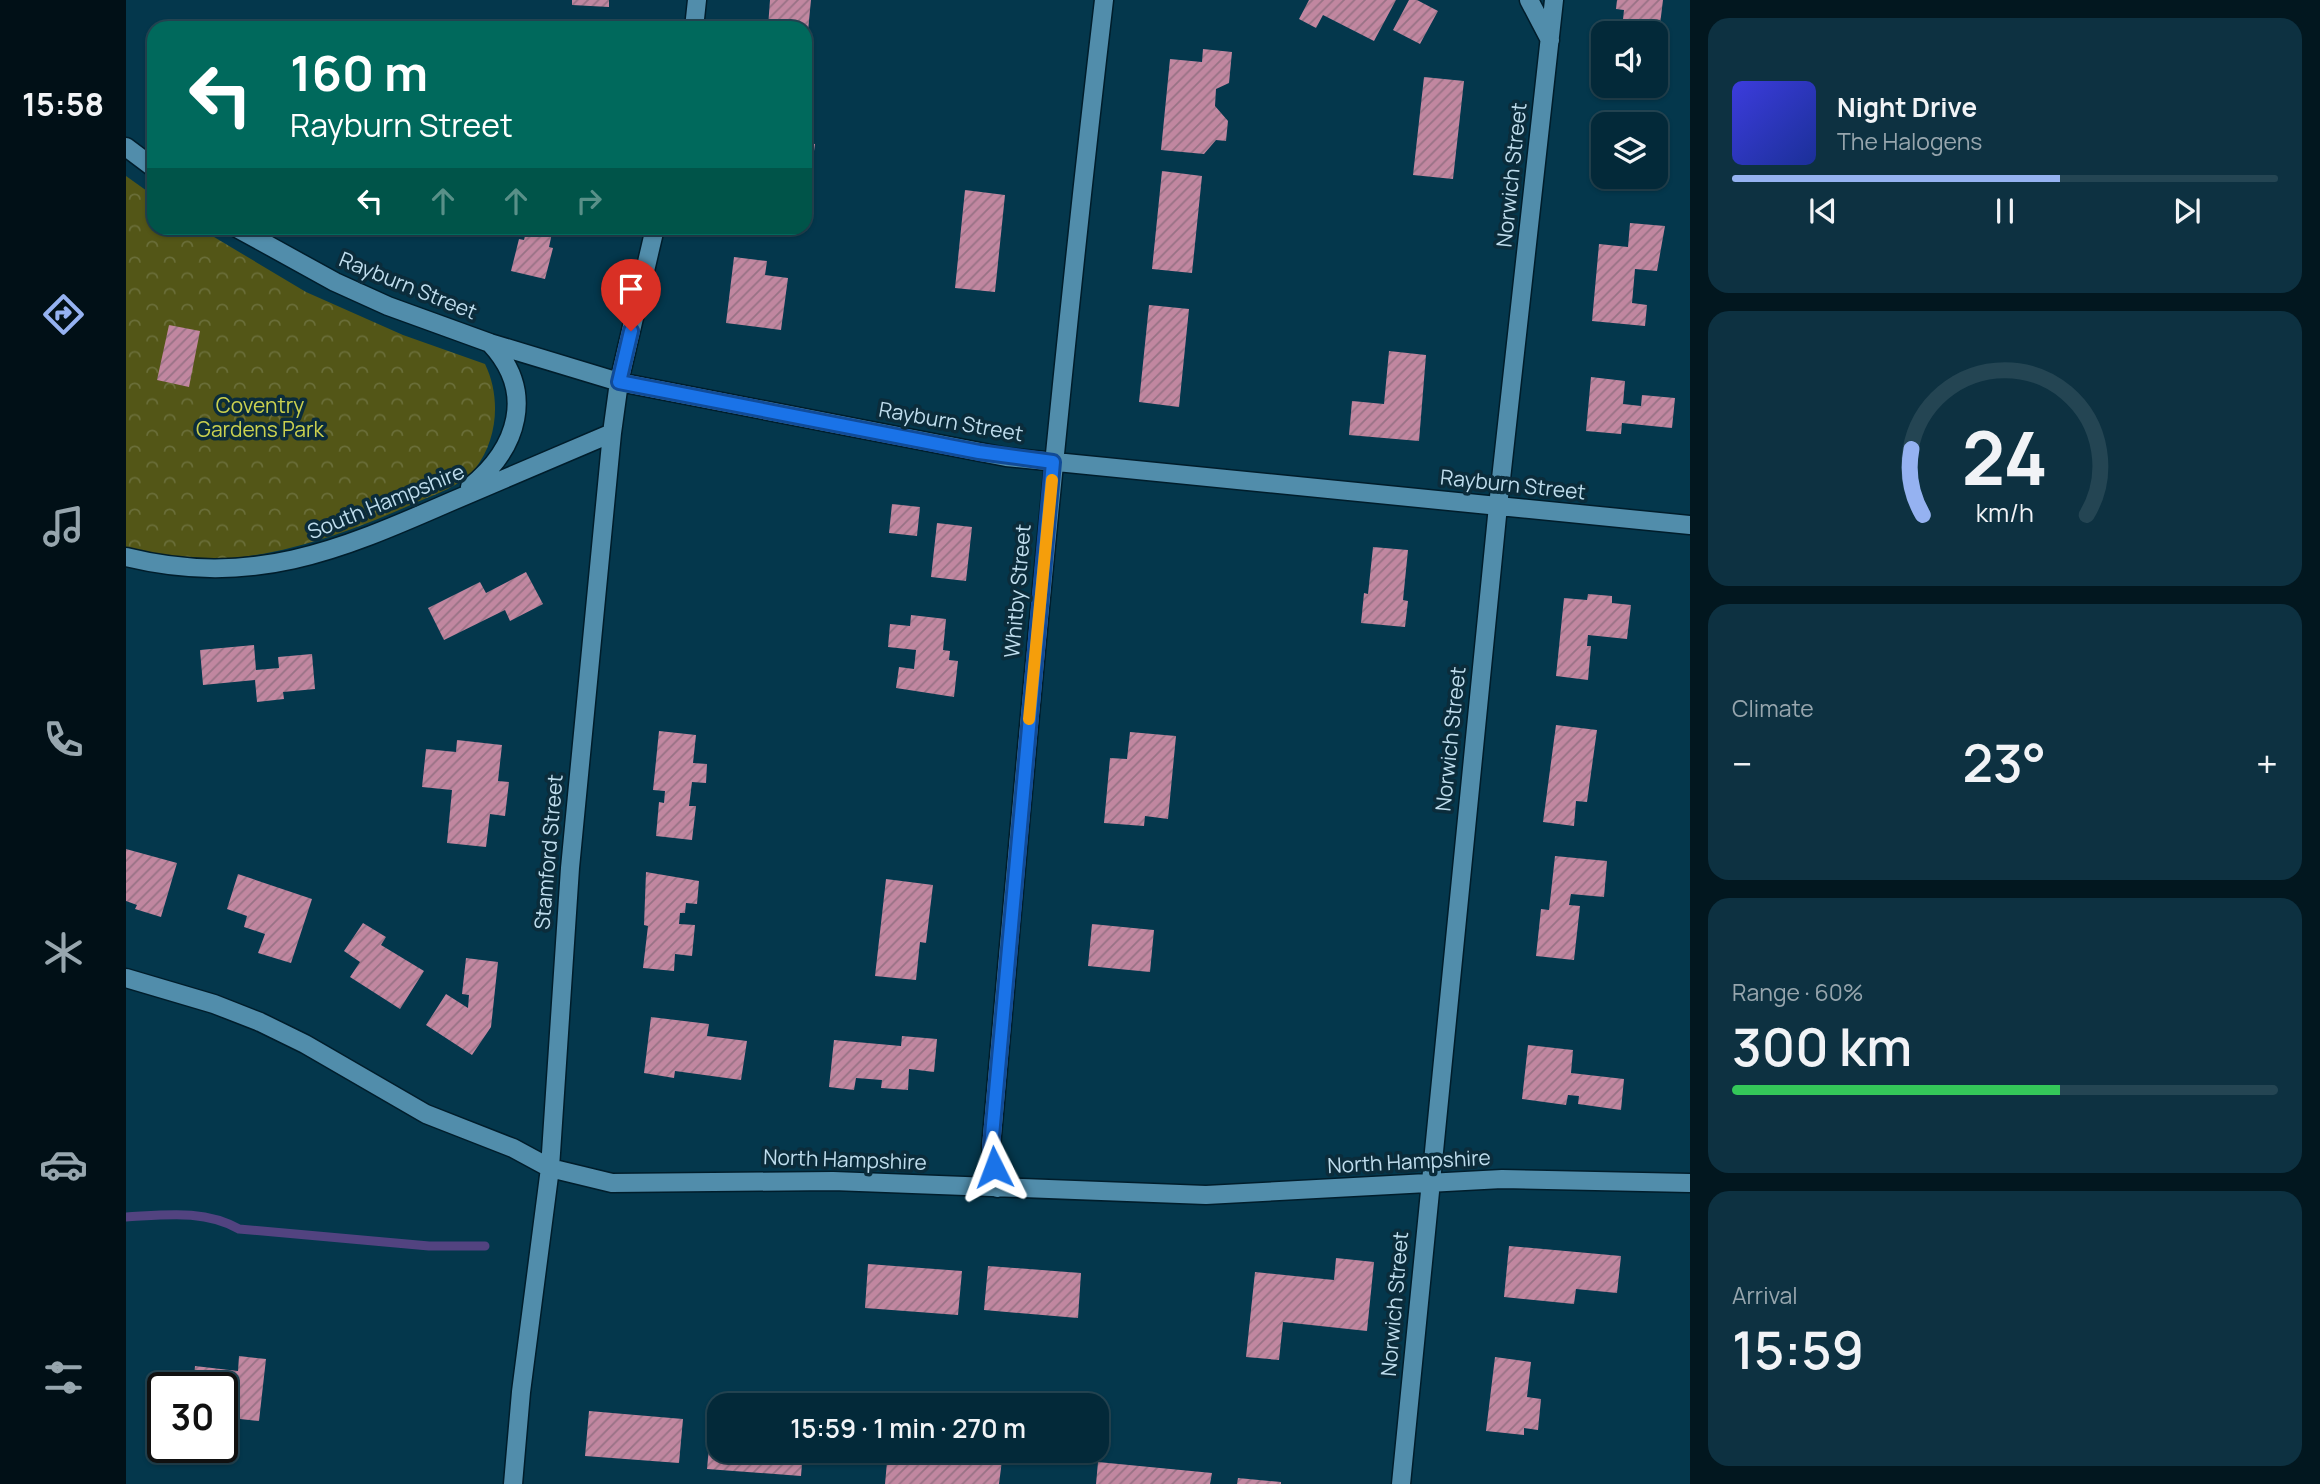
<!DOCTYPE html>
<html lang="en">
<head>
<meta charset="utf-8">
<style>
  :root { --surface:#032939; --page:#0d3141; --text:#f1f3f6; --muted:#97a6ae; --line:#244553; --accent:#95b2f1 }
  body { margin:0; font-family:Manrope,sans-serif; background:var(--page); color:var(--text); height:100vh; display:flex; flex-direction:column; font-size:26px; white-space:nowrap }
  * { box-sizing:border-box; margin:0 }
  p { font-size:23px; color:var(--muted) }
  .icon { flex:none; width:38px; height:38px; fill:none; stroke:currentColor; stroke-width:2; stroke-linecap:round; stroke-linejoin:round }
  .map { position:relative; flex:1; overflow:hidden }
  .details { display:flex; flex-direction:column; gap:18px; padding:18px; background:#02171f; width:630px }
  .details>* { flex:none }
  .hud { position:absolute; left:21px; top:21px; width:665px; height:214px; border-radius:21px; box-shadow:0 2px 5px #0004,0 0 0 2px var(--line); background:#00695c; color:#fff; overflow:hidden }
  .tools { position:absolute; left:1465px; top:21px; display:grid; gap:14px }
  .tools a { display:grid; place-items:center; width:77px; height:77px; border-radius:14px; background:var(--surface); box-shadow:0 2px 5px #0004,0 0 0 2px var(--line); font-size:35px }
  .speed { position:absolute; left:21px; top:1372px; display:flex; gap:14px; font-size:35px; font-weight:700; text-align:center }
  .speed>* { display:grid; place-content:center; width:91px; height:91px; border-radius:50%; background:var(--surface); box-shadow:0 2px 5px #0004,0 0 0 2px var(--line); line-height:1 }
  .speed .limit { border:4px solid #111; border-radius:10px; background:#fff; color:#111 }
  .pin { position:absolute; display:grid; place-items:center; width:60px; height:60px; color:#fff; margin:-72px -30px; border-radius:50% 50% 50% 0; rotate:-45deg; box-shadow:0 0 7px #0007 }
  .pin .icon { rotate:45deg }
  .me { position:absolute; width:77px; margin:-38px; rotate:357deg; stroke-linejoin:round; filter:drop-shadow(0 0 5px #0008) }
  .turn { display:flex; align-items:center; gap:24px; height:147px; padding:0 28px; font-size:32px }
  .turn .icon { width:91px; height:91px; stroke-width:2.5 }
  .turn b { display:block; font-size:49px; line-height:60px }
  .lanes { display:flex; align-items:center; height:66px; padding:0 28px; background:#0003; justify-content:center; gap:35px; direction:ltr }
  .lanes .off { opacity:.35 }
  .big { font-size:52px; font-weight:600; line-height:1.1 }
  .details .card { flex:1; display:flex; flex-direction:column; justify-content:center; gap:10px; min-width:0; padding:0 24px; border-radius:21px; background:var(--page) }
  .details .dial { align-items:center; gap:0 }
  .dial svg { height:182px; overflow:visible; fill:none; stroke:var(--line); stroke-width:7; stroke-linecap:round; text-anchor:middle }
  .dial text { fill:var(--text); stroke:none }
  .song { display:flex; align-items:center; gap:21px }
  .cover { width:84px; height:84px; border-radius:10px; background:linear-gradient(135deg,hsl(240 70% 55%),hsl(230 70% 35%)) }
  .played { height:7px; border-radius:4px; background:linear-gradient(90deg,var(--accent) 60%,var(--line) 60%) }
  .keys { display:flex; justify-content:space-around; direction:ltr }
  .heat { display:flex; justify-content:space-between; align-items:center; font-size:38px; direction:ltr }
  .charge { height:10px; border-radius:5px; background:linear-gradient(90deg,#34c759 60%,var(--line) 0) }
  .trip { position:absolute; left:581px; top:1393px; width:402px; height:70px; border-radius:21px; background:var(--surface); box-shadow:0 2px 5px #0004,0 0 0 2px var(--line); font-weight:600; line-height:70px; text-align:center }
  main { display:flex; flex:1; min-height:0 }
  .menu { display:flex; flex-direction:column; width:126px; justify-content:space-around; align-items:center; background:#011017; color:var(--muted) }
  .menu .icon { width:49px; height:49px }
  .menu .on { color:var(--accent) }
  .menu b { font-size:32px; color:var(--text) }
  .map>svg:first-child { display:block }
  .park { fill:url(#park-crowns) }
  .lines { fill:none; stroke-linecap:round; stroke-linejoin:round }
  .stream { stroke:#524380; stroke-width:9 }
  .building { fill:url(#building-hatch) }
  .street-casing { stroke:#001d2b; stroke-width:21 }
  .street { stroke:#518dab; stroke-width:18 }
  .route-casing { stroke:#114b97; stroke-width:18 }
  .route { stroke:#1a73e8; stroke-width:12 }
  .slow { stroke:#f59e0b; stroke-width:12 }
  .labels { text-anchor:middle; stroke-width:7; stroke-linejoin:round; paint-order:stroke }
  .street-label { font-size:21px; fill:#bfdded; stroke:#0b2c3b }
  .park-label { font-size:21px; fill:#cbd14f; stroke:#0b2c3b }
</style>
</head>
<body>
<main>
<nav class="menu">
<b>15:58</b>
<svg class="icon on" aria-label="directions" viewBox="0 0 24 24"><path d="M12 3l9 9-9 9-9-9zM9 14v-3h6M13 9l2 2-2 2"/></svg>
<svg class="icon" aria-label="music" viewBox="0 0 24 24"><path d="M9 18V5l10-2v13"/><circle cx="6" cy="18" r="3"/><circle cx="16" cy="16" r="3"/></svg>
<svg class="icon" aria-label="phone" viewBox="0 0 24 24"><path d="M5 4h4l2 5-3 2q2 4 5 5l2-3 5 2v4C11 20 4 13 5 4z"/></svg>
<svg class="icon" aria-label="climate" viewBox="0 0 24 24"><path d="M12 3v18M4 7l16 10M4 17L20 7"/></svg>
<svg class="icon" aria-label="car" viewBox="0 0 24 24"><path d="M5 17H2v-5l4-1 3-4h7l3 4 3 1v5h-3M9 17h6M6 11h13"/><circle cx="7" cy="17" r="2"/><circle cx="17" cy="17" r="2"/></svg>
<svg class="icon" aria-label="filters" viewBox="0 0 24 24"><path d="M4 7h16M4 17h16"/><circle cx="9" cy="7" r="2"/><circle cx="15" cy="17" r="2"/></svg>
</nav>
<div class="map">
<svg width="1564" height="1484" viewBox="0 0 1564 1484">
  <defs>
    <pattern id="park-crowns" width="20" height="18" patternUnits="userSpaceOnUse" patternTransform="scale(1.75)"><rect width="20" height="18" fill="#535617"/><path d="M2 6a3 3 0 1 1 6 0M12 15a3 3 0 1 1 6 0" fill="none" stroke="#6a6e39"/></pattern>
    <pattern id="building-hatch" width="6" height="6" patternUnits="userSpaceOnUse" patternTransform="scale(1.75)"><rect width="6" height="6" fill="#c187a0"/><path d="M-1 1l2-2M0 6l6-6M5 7l2-2" fill="none" stroke="#987285"/></pattern>
  </defs>
  <rect width="100%" height="100%" fill="#04374c"/>
  <!-- park -->
  <path class="park" d="M0,176L28,196V228H73L180,292L277,335L359,364C375,397 372,439 349,469C336,486 307,495 289,503C202,542 95,579 0,548Z"/>
  <g class="lines">
    <!-- stream -->
    <path class="stream" d="M0,1217C38,1215 78,1209 113,1229L303,1246H359"/>
  </g>
  <!-- building -->
  <path class="building" d="M446,0H483V7L446,5Z
    M644,0H685L682,31L679,28L642,27Z
    M1183,0H1270L1248,41L1197,15L1190,28L1173,19Z
    M1283,0H1291L1312,11L1294,44L1267,30Z
    M1491,0H1537L1531,49L1530,33H1491L1492,28L1496,29L1498,10L1490,9Z
    M1077,49L1106,52L1103,83L1090,89L1089,106L1102,121L1100,141L1090,140L1078,154L1035,150L1044,59L1076,62Z
    M1298,77L1338,81L1327,179L1287,175Z
    M679,143L689,144L681,201H679Z
    M1036,171L1076,176L1066,273L1026,269Z
    M839,190L879,195L869,292L829,288Z
    M1504,223L1539,226L1531,271L1509,269L1506,303L1521,305L1519,326L1466,321L1473,244L1502,247Z
    M401,228H443L441,237L426,233L423,247L427,248L419,279L385,271L393,239L398,240Z
    M608,257L641,261L639,275L662,278L655,330L600,323Z
    M1023,305L1063,309L1053,407L1013,402Z
    M43,325L74,331L63,387L31,380Z
    M1263,351L1300,355L1293,441L1223,435L1226,401L1258,404Z
    M1465,377L1499,381L1497,404L1515,406L1516,395L1549,398L1546,428L1496,423L1495,434L1460,431Z
    M766,504L794,507L791,536L763,533Z
    M811,523L846,527L840,581L805,577Z
    M1247,547L1282,550L1277,600L1282,601L1279,627L1235,623L1238,593L1242,594Z
    M400,572L417,604L384,621L379,610L318,640L302,608L354,582L360,593Z
    M1462,594L1486,596V603L1505,605L1501,639L1462,635L1461,646H1465L1462,680L1430,676L1438,598L1461,600Z
    M785,615L820,619L817,650L824,651L823,660L832,661L828,697L770,688L773,667L788,669L790,650L762,647L764,624L784,626Z
    M128,645L130,670L153,668L152,657L186,654L189,689L157,692L158,699L131,702L129,680L77,685L74,650Z
    M1430,725L1471,730L1461,802L1450,801L1448,826L1417,822Z
    M533,731L570,735L567,763L581,764L580,783L566,782L563,806H570L566,840L530,836L533,802L538,803L539,791L527,790Z
    M1004,732L1050,736L1042,819L1019,816L1018,826L978,823L984,758L1001,759Z
    M331,740L376,745L372,781L383,782L379,816L364,814L360,847L321,843L326,790L296,787L300,749L330,752Z
    M0,849L51,863L35,917L9,909L11,905L0,901Z
    M1429,856L1481,861L1478,897L1445,894L1443,905L1454,906L1448,960L1410,956L1415,909L1423,910Z
    M520,872L573,881L571,904L560,903L559,913H554L553,924L569,925L566,956L549,954L548,971L517,968L522,926L518,925Z
    M112,874L186,899L165,963L132,953L139,934L118,927L121,916L101,909Z
    M760,879L807,885L800,943L794,942L790,980L749,976Z
    M237,923L260,937L255,945L298,971L274,1009L224,977L234,962L218,951Z
    M966,924L1028,930L1024,972L962,966Z
    M340,958L372,962L365,1027L346,1055L300,1025L320,994L342,1008L343,995L336,994Z
    M525,1017L583,1024L581,1036L621,1041L615,1080L549,1071L548,1078L518,1073Z
    M776,1036L811,1039L808,1072L783,1069L782,1090L755,1088L756,1080L730,1078L728,1090L703,1087L708,1040L775,1046Z
    M1402,1045L1447,1050L1445,1073L1498,1079L1495,1110L1452,1104L1453,1096L1442,1095L1440,1105L1396,1099Z
    M1383,1246L1495,1256L1491,1293L1450,1289L1448,1304L1378,1297Z
    M1210,1258L1248,1262L1241,1331L1157,1322L1153,1360L1120,1357L1129,1272L1208,1280Z
    M742,1264L836,1271L832,1315L739,1308Z
    M862,1266L955,1273L952,1318L858,1310Z
    M113,1356L140,1359L133,1421L96,1417V1388H67L69,1366L112,1371Z
    M1369,1357L1405,1362L1401,1397L1415,1399L1412,1430L1398,1428V1435L1360,1431Z
    M463,1411L557,1419L553,1463L459,1456Z
    M585,1424L593,1425V1451H677L675,1476L581,1469Z
    M762,1451L877,1452L873,1484H759Z
    M972,1462L1086,1473L1084,1484H970Z
    M1112,1478L1155,1482V1484H1111Z"/>
  <g class="lines">
    <!-- street casing -->
    <g class="street-casing">
      <path id="street" d="M1403,0L1424,40
        M568,28L571,0
        M0,147L28,168
        M111,228L209,282L262,306L364,343L493,382L880,457L1564,525
        M344,487C392,448 410,392 364,343
        M0,557C125,588 212,551 324,502C378,479 432,456 486,433
        M0,978L88,1004L134,1022L179,1044L300,1114L387,1148L424,1168L486,1183L707,1181L1080,1195L1376,1179L1564,1183
        M871,1188L865,1147C899,764 933,381 978,0
        M387,1484L395,1392L424,1168L444,868L486,433L493,382L529,228
        M1275,1484L1372,506L1428,0"/>
    </g>
    <!-- street -->
    <use href="#street" class="street"/>
  </g>
  <g class="lines">
    <!-- route casing -->
    <g class="route-casing">
      <path id="route" d="M505,331L493,382L853,452L927,462L865,1147L868,1167"/>
    </g>
    <!-- route -->
    <use href="#route" class="route"/>
    <!-- slow -->
    <path class="slow" d="M903,719L926,480"/>
  </g>
  <g class="labels">
    <!-- street labels -->
    <g class="street-label">
      <text transform="translate(1386 175) rotate(-84)" y="7">Norwich Street</text>
      <text transform="translate(282 286) rotate(22)" y="7">Rayburn Street</text>
      <text transform="translate(825 422) rotate(10)" y="7">Rayburn Street</text>
      <text transform="translate(1387 485) rotate(6)" y="7">Rayburn Street</text>
      <text transform="translate(260 502) rotate(-22)" y="7">South Hampshire</text>
      <text transform="translate(892 591) rotate(-85)" y="7">Whitby Street</text>
      <text transform="translate(1325 739) rotate(-84)" y="7">Norwich Street</text>
      <text transform="translate(423 852) rotate(-85)" y="7">Stamford Street</text>
      <text transform="translate(719 1160) rotate(2)" y="7">North Hampshire</text>
      <text transform="translate(1283 1162) rotate(-3)" y="7">North Hampshire</text>
      <text transform="translate(1269 1304) rotate(-85)" y="7">Norwich Street</text>
    </g>
    <!-- park labels -->
    <g class="park-label">
      <text x="134" y="413">Coventry<tspan x="134" dy="24">Gardens Park</tspan></text>
    </g>
  </g>
</svg>
<div class="tools">
<a><svg class="icon" aria-label="sound" viewBox="0 0 24 24"><path d="M4 9h4l5-4v14l-5-4H4zM17 9q2 3 0 6"/></svg></a>
<a><svg class="icon" aria-label="layers" viewBox="0 0 24 24"><path d="M12 4l9 5-9 5-9-5zM3 14l9 5 9-5"/></svg></a>
</div>
<div class="speed"><div class="limit">30</div></div>
<div class="pin" style="left:505px;top:331px;background:#d93025"><svg class="icon" aria-label="arrive" viewBox="0 0 24 24"><path d="M6 21V4h12l-3 4 3 4H6"/></svg></div>
<svg class="me" style="left:868px;top:1167px" viewBox="-20 -20 40 40"><path d="M0-17L14 15 0 8-14 15z" fill="#1a73e8" stroke="#fff" stroke-width="4"/></svg>
<div class="trip">15:59 · 1 min · 270 m</div>
<div class="hud">
<div class="turn"><svg class="icon" aria-label="left" viewBox="0 0 24 24"><path d="M17 20v-9H6M10 6l-5 5 5 5"/></svg><div><b>160 m</b>Rayburn Street</div></div>
<div class="lanes"><svg class="icon" aria-label="left" viewBox="0 0 24 24"><path d="M17 20v-9H6M10 6l-5 5 5 5"/></svg><svg class="icon off" aria-label="ahead" viewBox="0 0 24 24"><path d="M12 20V5M6 11l6-6 6 6"/></svg><svg class="icon off" aria-label="ahead" viewBox="0 0 24 24"><path d="M12 20V5M6 11l6-6 6 6"/></svg><svg class="icon off" aria-label="right" viewBox="0 0 24 24"><path d="M7 20v-9h11M14 6l5 5-5 5"/></svg></div>
</div>
</div>
<section class="details">
<div class="card">
<div class="song"><i class="cover"></i><div><b>Night Drive</b><p>The Halogens</p></div></div>
<div class="played"></div>
<div class="keys"><svg class="icon" aria-label="previous" viewBox="0 0 24 24"><path d="M18 5L8 12l10 7zM5 5v14"/></svg><svg class="icon" aria-label="pause" viewBox="0 0 24 24"><path d="M8 5v14M16 5v14"/></svg><svg class="icon" aria-label="next" viewBox="0 0 24 24"><path d="M6 5l10 7-10 7zM19 5v14"/></svg></div>
</div>
<div class="card dial"><svg viewBox="0 0 100 80">
<path d="M14 69A42 42 0 1 1 86 69"/>
<path d="M14 69A42 42 0 0 1 9 40" stroke="#95b2f1"/>
<text x="50" y="56" font-size="32" font-weight="700">24</text>
<text x="50" y="72" font-size="11">km/h</text>
</svg></div>
<div class="card"><p>Climate</p>
<div class="heat"><a>−</a><b class="big">23°</b><a>+</a></div>
</div>
<div class="card"><p>Range · 60%</p><b class="big">300 km</b><div class="charge"></div></div>
<div class="card"><p>Arrival</p><b class="big">15:59</b></div>
</section>
</main>
</body>
</html>
